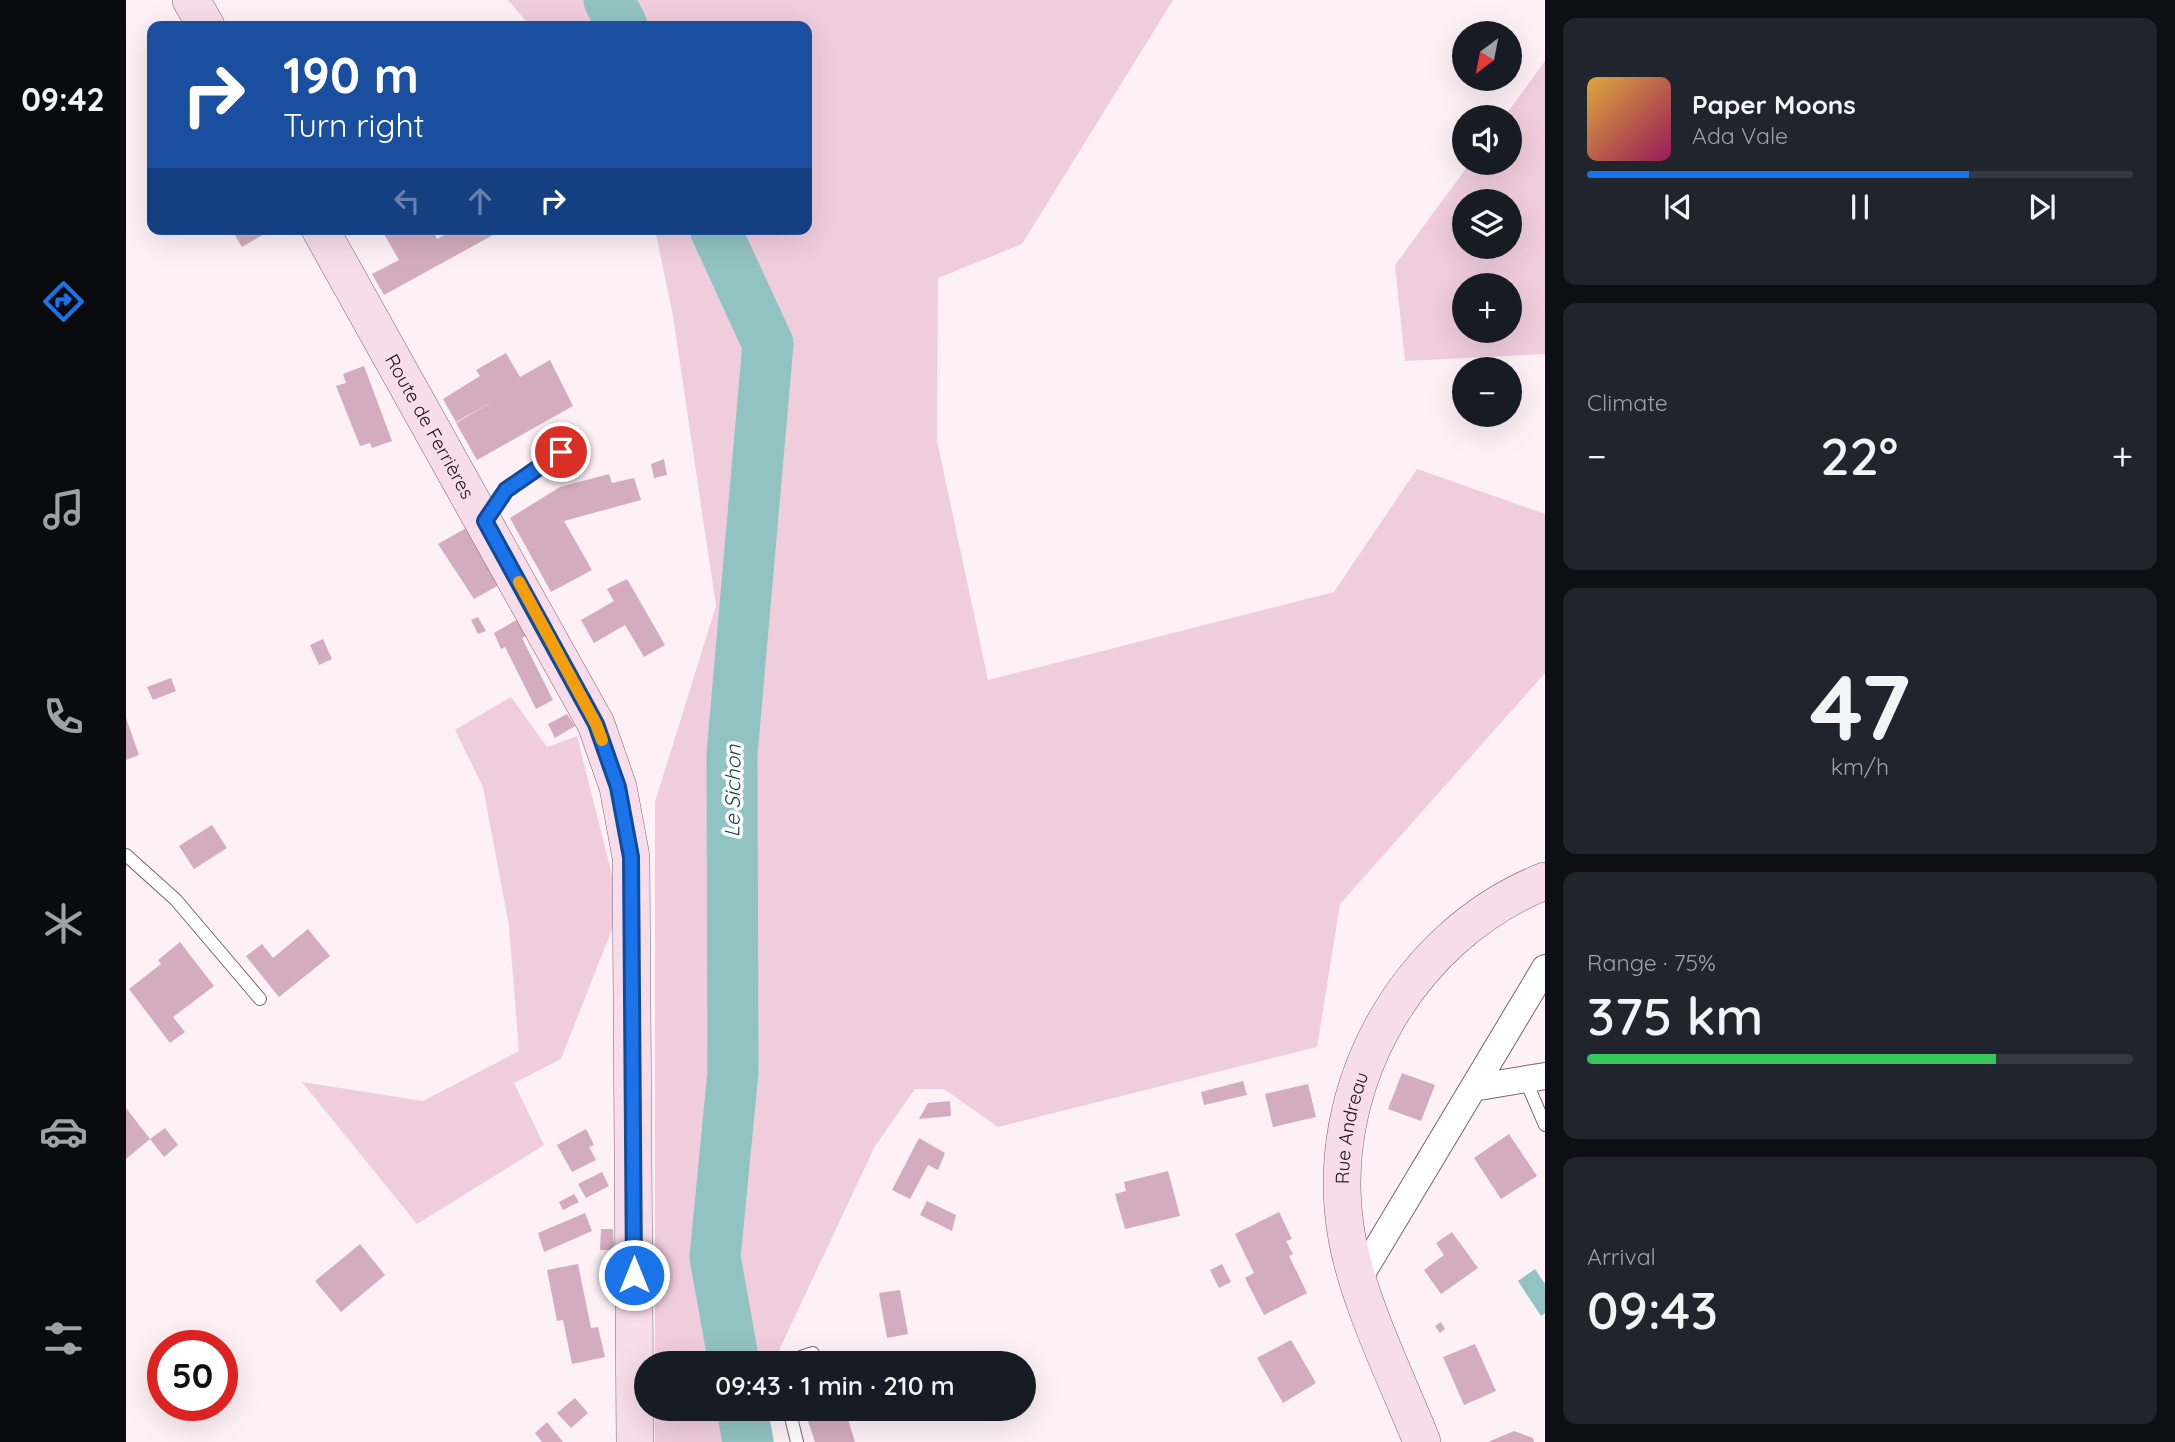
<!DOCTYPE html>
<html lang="en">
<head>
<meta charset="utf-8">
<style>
  :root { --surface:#171b24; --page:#20242c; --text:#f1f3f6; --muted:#9ea1a6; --line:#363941; --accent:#1a73e8 }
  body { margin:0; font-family:Quicksand,sans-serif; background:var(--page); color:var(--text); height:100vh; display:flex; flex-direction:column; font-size:26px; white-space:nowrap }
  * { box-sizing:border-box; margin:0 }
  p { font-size:23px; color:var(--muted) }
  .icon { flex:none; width:38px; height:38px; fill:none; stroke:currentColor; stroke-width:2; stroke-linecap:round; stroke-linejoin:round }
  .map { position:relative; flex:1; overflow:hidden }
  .details { display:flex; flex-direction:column; gap:18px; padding:18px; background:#0d0f14; width:630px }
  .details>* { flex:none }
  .top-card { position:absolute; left:21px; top:21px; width:665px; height:214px; border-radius:14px; box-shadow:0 7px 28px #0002; background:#1a4fa0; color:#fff; overflow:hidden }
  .needle { width:46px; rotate:212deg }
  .tools { position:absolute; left:1326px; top:21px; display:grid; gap:14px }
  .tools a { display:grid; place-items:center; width:70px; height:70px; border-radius:50%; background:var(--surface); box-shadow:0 7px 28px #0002; font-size:35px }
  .speed { position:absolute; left:21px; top:1330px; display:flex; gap:14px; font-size:35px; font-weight:700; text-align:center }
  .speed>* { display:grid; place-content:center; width:91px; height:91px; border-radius:50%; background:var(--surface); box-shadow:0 7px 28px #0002; line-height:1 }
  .speed .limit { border:10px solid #d22; background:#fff; color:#111 }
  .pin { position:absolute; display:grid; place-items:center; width:60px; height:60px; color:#fff; margin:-30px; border:4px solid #fff; border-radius:50%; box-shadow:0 2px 7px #0007 }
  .me { position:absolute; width:77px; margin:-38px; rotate:0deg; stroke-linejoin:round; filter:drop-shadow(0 0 5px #0008) }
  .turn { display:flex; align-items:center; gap:24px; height:147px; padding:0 21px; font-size:32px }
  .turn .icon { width:91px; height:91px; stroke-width:2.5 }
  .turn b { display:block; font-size:49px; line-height:60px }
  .lanes { display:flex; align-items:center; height:66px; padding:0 21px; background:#0003; justify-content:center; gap:35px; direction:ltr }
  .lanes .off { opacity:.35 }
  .big { font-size:52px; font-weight:600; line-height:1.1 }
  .details .tile { flex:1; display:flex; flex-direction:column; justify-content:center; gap:10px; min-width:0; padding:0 24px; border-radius:14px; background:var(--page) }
  .details .dial { align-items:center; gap:0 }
  .dial b { font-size:91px; line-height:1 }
  .song { display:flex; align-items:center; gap:21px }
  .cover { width:84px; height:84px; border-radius:10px; background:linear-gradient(135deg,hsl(40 70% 55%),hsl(330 70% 35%)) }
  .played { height:7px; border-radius:4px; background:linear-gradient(90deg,var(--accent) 70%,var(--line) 70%) }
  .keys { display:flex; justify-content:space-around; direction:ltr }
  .heat { display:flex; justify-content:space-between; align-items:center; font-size:38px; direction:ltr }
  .charge { height:10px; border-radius:5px; background:linear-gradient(90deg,#34c759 75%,var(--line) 0) }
  .trip { position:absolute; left:508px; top:1351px; width:402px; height:70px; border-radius:35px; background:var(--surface); box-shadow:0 7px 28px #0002; font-weight:600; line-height:70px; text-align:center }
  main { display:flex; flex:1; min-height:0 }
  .tabs { display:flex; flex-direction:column; width:126px; justify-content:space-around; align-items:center; background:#090b0e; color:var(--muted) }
  .tabs .icon { width:49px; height:49px }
  .tabs .current { color:var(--accent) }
  .tabs b { font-size:32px; color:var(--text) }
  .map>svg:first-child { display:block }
  .green { fill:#f0cddd; fill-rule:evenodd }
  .water { fill:#92c3c3 }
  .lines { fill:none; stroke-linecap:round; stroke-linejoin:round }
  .river { stroke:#92c3c3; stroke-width:51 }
  .building { fill:#d3adbf }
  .lane-casing { stroke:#79676f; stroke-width:14 }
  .street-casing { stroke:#79676f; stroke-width:28 }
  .secondary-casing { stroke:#79676f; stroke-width:38 }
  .lane { stroke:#fff; stroke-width:12 }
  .street { stroke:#fff; stroke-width:26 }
  .secondary { stroke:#f7dcea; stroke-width:37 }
  .route-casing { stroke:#114b97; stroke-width:18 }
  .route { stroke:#1a73e8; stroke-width:12 }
  .slow { stroke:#f59e0b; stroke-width:12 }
  .labels { text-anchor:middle; stroke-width:7; stroke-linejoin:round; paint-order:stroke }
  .street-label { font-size:19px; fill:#1a1317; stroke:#fff }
  .water-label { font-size:21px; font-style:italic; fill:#1b4748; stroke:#fff }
</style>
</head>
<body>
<main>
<nav class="tabs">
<b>09:42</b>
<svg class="icon current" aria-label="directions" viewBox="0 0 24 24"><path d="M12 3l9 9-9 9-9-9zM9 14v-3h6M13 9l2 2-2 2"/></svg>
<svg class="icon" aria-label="music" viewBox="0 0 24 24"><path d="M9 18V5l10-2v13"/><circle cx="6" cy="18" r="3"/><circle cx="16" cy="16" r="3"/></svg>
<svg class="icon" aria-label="phone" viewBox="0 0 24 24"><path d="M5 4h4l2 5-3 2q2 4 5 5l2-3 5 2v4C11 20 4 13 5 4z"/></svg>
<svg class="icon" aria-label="climate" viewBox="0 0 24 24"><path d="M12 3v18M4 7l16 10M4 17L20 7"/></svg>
<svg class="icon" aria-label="car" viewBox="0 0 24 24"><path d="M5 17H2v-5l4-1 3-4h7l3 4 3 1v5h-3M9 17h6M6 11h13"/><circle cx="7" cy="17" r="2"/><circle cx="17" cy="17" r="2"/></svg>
<svg class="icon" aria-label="filters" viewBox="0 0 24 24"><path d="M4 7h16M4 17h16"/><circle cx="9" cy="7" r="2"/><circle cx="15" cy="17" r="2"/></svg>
</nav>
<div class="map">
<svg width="1419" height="1442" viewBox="0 0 1419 1442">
  <rect width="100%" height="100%" fill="#fdf1f6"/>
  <!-- green -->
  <path class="green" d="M382,0H1047L896,244L812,278L811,441L862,680L1208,592L1291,469L1419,514V673L1214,904L1191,1047L872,1127L818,1089H789L749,1146L647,1363H529V802L590,606L547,316L529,229H681V26H404Z
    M1419,61V354L1279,361L1269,265L1344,163H1384V117H1378ZM1339,201H1384V247H1339ZM1339,285H1384V331H1339Z
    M385,697L421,747L451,736L488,883V924L435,1059L388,1083L418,1145L291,1224L176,1082L297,1101L393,1051L383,926L357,787L329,730Z
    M529,1409H626L608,1442H529Z"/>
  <!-- water -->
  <path class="water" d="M1409,1269L1419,1284V1313L1415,1316L1392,1281Z"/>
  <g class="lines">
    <!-- river -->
    <path class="river" d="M483,0L496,26
      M589,229L642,344L606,754L607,1072L589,1257L608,1363
      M616,1409L622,1442"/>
  </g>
  <!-- building -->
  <path class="building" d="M105,229H147L116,247Z
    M255,229H306L311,239L330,229H378L258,295L246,274L273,260Z
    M380,353L394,377L424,360L447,406L351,460L330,423L369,400L330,422L317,399L354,376L350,370Z
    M238,366L266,441L246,448L244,443L234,446L210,386L220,383L217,374Z
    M538,459L541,475L528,478L525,464Z
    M483,474L486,483L508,478L515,500L438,521L466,570L425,592L384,518L434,487Z
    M340,528L373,585L348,599L312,544Z
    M501,579L539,645L518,657L499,625L468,643L455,620L488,601L481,589Z
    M352,617L360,631L352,634L345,620Z
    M392,619L402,635L396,638L427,700L410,709L379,647L375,649L368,633Z
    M197,639L206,659L193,665L184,645Z
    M45,678L50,691L27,700L21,687Z
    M441,714L449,726L429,738L422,724Z
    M0,718L13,755L0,760Z
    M86,825L101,848L68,869L53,846Z
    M182,929L204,956L153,997L120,956L136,944L147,958Z
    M54,942L88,986L47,1017L59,1032L44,1043L3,989L35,964L32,960Z
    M1276,1073L1309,1085L1295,1121L1262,1109Z
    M1117,1081L1121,1095L1078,1105L1075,1092Z
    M1182,1084L1190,1117L1147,1127L1139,1094Z
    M824,1101L825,1116L793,1119L802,1103Z
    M0,1108L24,1139L0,1159Z
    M39,1128L52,1145L38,1157L24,1139Z
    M460,1129L468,1145L463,1147L470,1160L446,1172L431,1145Z
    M1383,1134L1411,1176L1375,1199L1348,1158Z
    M793,1138L819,1153L812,1170L802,1165L784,1199L766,1190Z
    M1042,1171L1054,1216L999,1229L989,1194L1000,1191L998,1182Z
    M476,1172L483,1186L460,1198L452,1184Z
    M448,1194L453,1202L437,1210L433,1202Z
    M801,1201L830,1215L826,1231L794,1215Z
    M1153,1212L1166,1239L1160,1241L1167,1254L1163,1256L1181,1293L1138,1315L1119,1278L1128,1273L1109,1234Z
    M459,1213L466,1231L418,1252L412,1233Z
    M475,1229H487L488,1250H474Z
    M1326,1232L1352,1268L1315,1294L1298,1270L1318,1255L1310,1243Z
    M234,1244L259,1275L215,1312L189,1281Z
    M452,1264L465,1328L472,1327L479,1357L446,1364L437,1320L431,1321L421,1270Z
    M1096,1264L1105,1282L1093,1288L1084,1270Z
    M774,1290L782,1334L761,1338L753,1293Z
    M1315,1322L1319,1329L1314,1333L1309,1326Z
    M1165,1340L1190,1383L1157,1403L1131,1358Z
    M1349,1344L1370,1391L1338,1405L1317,1357Z
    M449,1398L462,1413L445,1428L431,1413Z
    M678,1409H719L729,1442H689Z
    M421,1422L437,1442H416L409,1433Z
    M1388,1431L1407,1438L1408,1442H1362Z"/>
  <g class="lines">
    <!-- lane casing -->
    <g class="lane-casing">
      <path id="lane" d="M361,518L380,490L435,452
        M0,855L50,900L134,999
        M1399,1079L1419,1125
        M665,1363L666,1360L687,1353
        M663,1409L671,1442"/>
    </g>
    <!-- street casing -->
    <g class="street-casing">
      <path id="street" d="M1347,1088L1419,1076
        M1232,1280L1419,968"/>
    </g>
    <!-- secondary casing -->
    <g class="secondary-casing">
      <g id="secondary">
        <path d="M65,0L80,26"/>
        <path id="s1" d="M194,229L470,724L492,787L505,857L509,1442"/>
        <path id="s2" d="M1296,1442C1271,1379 1233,1304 1221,1238C1194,1091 1280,936 1419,881"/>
      </g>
    </g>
    <!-- lane -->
    <use href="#lane" class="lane"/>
    <!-- street -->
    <use href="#street" class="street"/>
    <!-- secondary -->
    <use href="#secondary" class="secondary"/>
  </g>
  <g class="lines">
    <!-- route casing -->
    <g class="route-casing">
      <path id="route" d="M435,452L380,490L359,521L470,724L492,787L505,857L508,1275"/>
    </g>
    <!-- route -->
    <use href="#route" class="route"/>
    <!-- slow -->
    <path class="slow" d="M393,582L470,724L476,740"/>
  </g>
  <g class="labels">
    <!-- street labels -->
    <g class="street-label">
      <text dy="7" stroke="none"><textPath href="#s1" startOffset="226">Route de Ferrières</textPath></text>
      <text dy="7" stroke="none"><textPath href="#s2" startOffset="329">Rue Andreau</textPath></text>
    </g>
    <!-- water labels -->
    <g class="water-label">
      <text transform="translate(607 791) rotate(-89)" y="7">Le Sichon</text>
    </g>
  </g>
</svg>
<div class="tools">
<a><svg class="needle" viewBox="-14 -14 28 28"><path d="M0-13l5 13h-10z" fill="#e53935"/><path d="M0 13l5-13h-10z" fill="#9ea1a6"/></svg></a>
<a><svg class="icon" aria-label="sound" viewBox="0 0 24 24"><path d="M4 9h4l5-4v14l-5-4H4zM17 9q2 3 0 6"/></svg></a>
<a><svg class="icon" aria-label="layers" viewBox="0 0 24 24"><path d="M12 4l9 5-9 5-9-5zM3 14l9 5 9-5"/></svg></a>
<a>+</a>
<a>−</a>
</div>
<div class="speed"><div class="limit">50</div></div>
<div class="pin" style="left:435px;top:452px;background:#d93025"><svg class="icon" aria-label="arrive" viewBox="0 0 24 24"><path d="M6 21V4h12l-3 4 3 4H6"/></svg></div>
<svg class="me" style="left:508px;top:1275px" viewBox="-20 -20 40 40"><circle r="17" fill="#1a73e8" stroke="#fff" stroke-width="3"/><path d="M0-11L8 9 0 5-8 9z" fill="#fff"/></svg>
<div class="trip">09:43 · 1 min · 210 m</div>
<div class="top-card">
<div class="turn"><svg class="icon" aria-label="right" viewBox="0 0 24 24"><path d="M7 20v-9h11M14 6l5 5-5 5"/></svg><div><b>190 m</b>Turn right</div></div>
<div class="lanes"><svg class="icon off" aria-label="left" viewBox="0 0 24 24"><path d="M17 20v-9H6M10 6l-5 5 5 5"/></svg><svg class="icon off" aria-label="ahead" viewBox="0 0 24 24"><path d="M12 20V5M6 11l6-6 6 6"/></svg><svg class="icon" aria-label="right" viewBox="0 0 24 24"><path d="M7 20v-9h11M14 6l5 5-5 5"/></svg></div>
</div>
</div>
<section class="details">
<div class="tile">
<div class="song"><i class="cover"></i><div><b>Paper Moons</b><p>Ada Vale</p></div></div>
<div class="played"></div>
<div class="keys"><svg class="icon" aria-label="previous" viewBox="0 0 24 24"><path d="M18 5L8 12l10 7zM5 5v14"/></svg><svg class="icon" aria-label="pause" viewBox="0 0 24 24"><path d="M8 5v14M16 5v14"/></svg><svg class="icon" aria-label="next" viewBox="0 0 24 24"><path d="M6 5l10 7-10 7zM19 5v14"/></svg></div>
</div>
<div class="tile"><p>Climate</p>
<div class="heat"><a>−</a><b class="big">22°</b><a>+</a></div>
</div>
<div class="tile dial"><b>47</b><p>km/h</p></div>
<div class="tile"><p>Range · 75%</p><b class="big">375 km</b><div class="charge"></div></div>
<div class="tile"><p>Arrival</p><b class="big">09:43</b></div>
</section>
</main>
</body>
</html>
